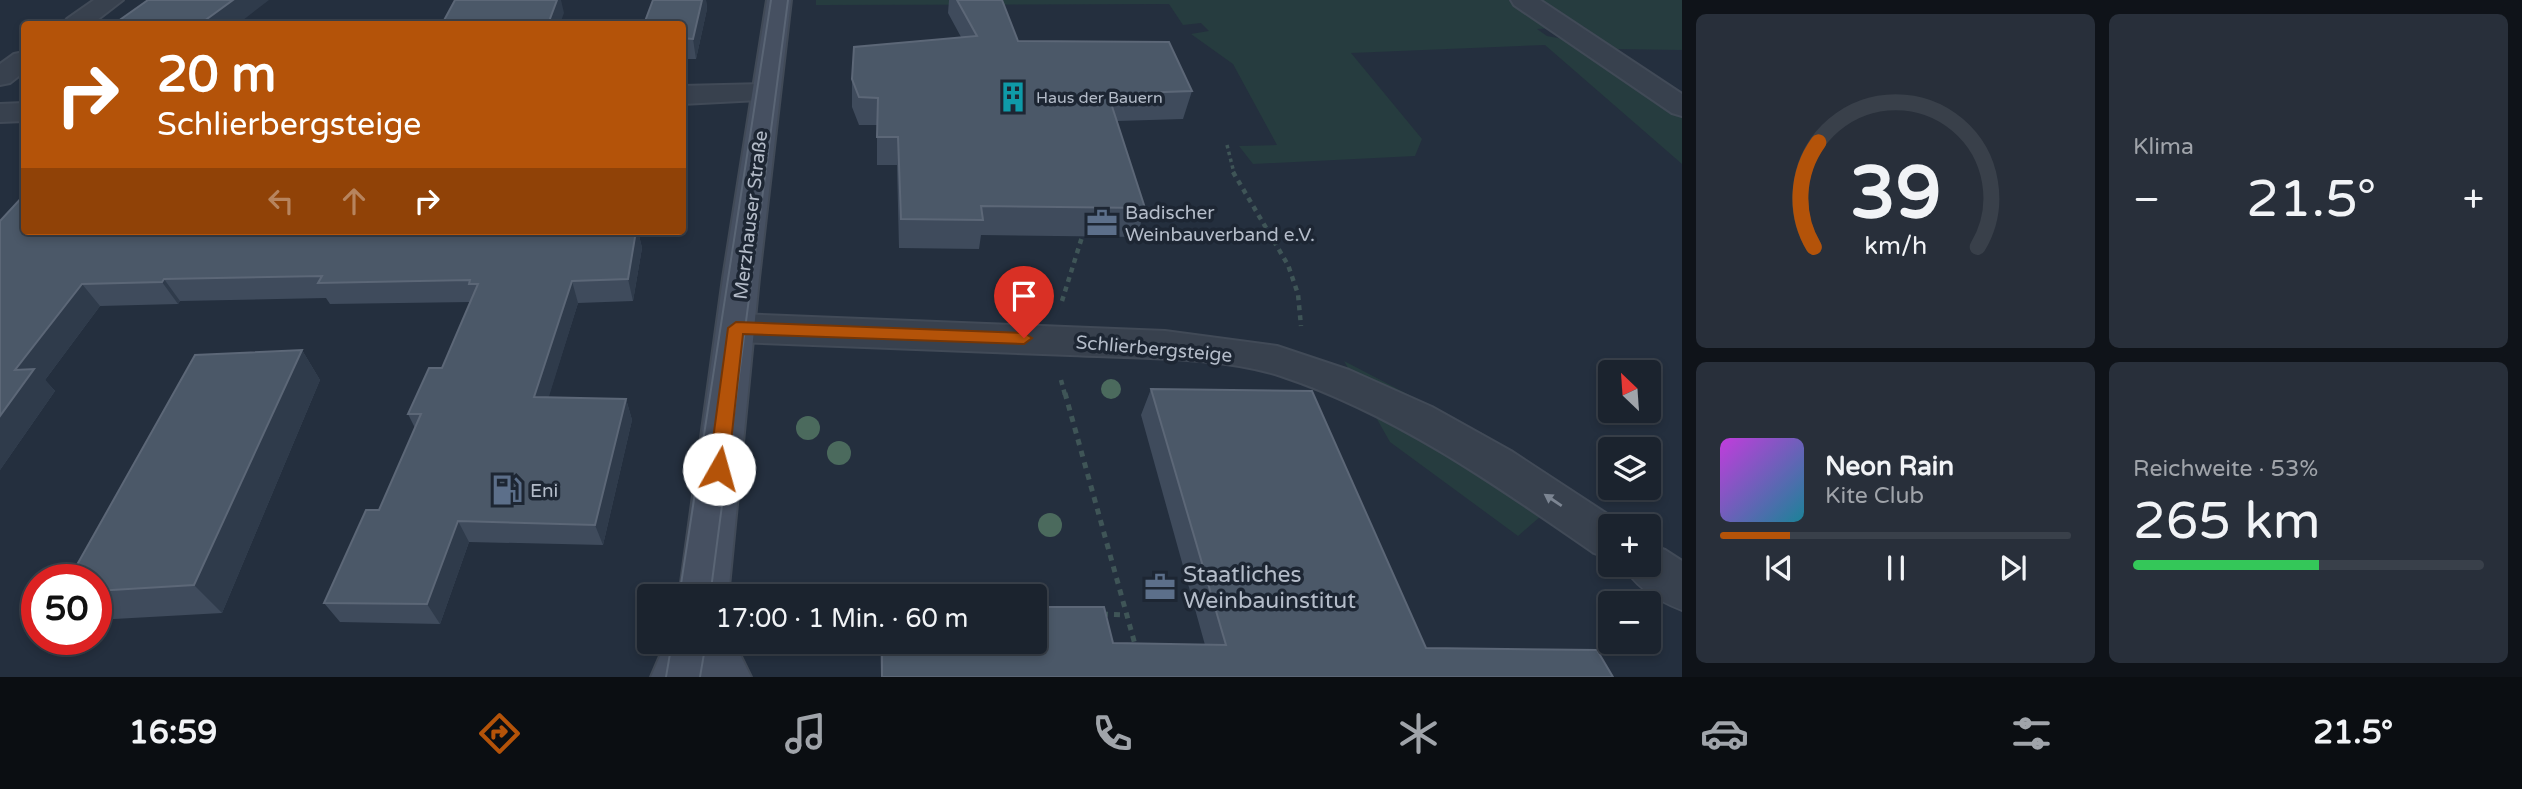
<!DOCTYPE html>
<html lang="de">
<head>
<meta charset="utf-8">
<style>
  :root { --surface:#1b232e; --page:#282f3a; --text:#f1f3f6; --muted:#a0a4aa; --line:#39404a; --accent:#b45309 }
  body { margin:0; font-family:"Varela Round",sans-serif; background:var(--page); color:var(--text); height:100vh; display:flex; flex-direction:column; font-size:26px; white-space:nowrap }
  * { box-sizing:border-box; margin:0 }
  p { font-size:23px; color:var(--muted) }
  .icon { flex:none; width:38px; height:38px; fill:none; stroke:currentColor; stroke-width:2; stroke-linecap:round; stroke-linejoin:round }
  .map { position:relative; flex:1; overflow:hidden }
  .drawer { display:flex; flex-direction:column; gap:14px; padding:14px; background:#0f1319; width:840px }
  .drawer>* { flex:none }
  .top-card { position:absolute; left:21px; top:21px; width:665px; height:214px; border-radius:7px; box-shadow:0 4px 10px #0003,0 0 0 2px var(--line); background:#b45309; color:#fff; overflow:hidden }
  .needle { width:46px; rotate:335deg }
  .buttons { position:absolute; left:1598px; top:360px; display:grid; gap:14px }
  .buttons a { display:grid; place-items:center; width:63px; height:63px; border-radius:7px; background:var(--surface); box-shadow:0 4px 10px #0003,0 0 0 2px var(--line); font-size:35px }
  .speed { position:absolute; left:21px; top:564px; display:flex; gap:14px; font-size:35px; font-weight:700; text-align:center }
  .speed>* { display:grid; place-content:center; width:91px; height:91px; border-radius:50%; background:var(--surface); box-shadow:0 4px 10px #0003,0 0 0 2px var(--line); line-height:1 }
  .speed .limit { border:10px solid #d22; background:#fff; color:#111 }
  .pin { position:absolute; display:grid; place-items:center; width:60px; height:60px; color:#fff; margin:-72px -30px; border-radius:50% 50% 50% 0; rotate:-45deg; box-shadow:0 0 7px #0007 }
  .pin .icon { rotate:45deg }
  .me { position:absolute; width:77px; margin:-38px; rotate:7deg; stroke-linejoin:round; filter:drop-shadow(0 0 5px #0008) }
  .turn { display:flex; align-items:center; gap:24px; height:147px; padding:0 21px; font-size:32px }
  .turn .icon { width:91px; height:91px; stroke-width:2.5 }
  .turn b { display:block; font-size:49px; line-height:60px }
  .lanes { display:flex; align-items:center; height:66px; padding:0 21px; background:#0003; justify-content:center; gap:35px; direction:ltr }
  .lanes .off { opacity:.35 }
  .big { font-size:52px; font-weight:600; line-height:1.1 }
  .drawer .widget { flex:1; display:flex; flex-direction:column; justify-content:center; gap:10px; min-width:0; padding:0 24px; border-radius:10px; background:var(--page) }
  .drawer .dial { align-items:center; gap:0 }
  .dial svg { height:182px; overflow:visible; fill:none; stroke:var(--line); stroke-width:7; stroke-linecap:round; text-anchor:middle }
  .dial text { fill:var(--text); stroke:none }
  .song { display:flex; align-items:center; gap:21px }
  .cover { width:84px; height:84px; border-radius:10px; background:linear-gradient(135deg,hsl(290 70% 55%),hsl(190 70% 35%)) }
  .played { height:7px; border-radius:4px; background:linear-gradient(90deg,var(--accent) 20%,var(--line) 20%) }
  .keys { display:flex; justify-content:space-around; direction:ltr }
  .heat { display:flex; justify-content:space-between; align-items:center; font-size:38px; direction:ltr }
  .charge { height:10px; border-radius:5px; background:linear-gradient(90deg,#34c759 53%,var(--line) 0) }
  .drawer .tiles { flex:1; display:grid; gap:14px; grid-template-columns:repeat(2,1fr) }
  .trip { position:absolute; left:637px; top:584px; width:410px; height:70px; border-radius:7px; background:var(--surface); box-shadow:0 4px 10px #0003,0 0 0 2px var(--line); font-weight:600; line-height:70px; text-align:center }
  .tabs { display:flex; height:112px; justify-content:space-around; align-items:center; background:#0b0e12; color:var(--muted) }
  .tabs .icon { width:49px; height:49px }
  .tabs .on { color:var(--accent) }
  .tabs b { font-size:32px; color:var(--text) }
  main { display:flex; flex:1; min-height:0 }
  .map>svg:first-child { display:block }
  .green { fill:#263c3f }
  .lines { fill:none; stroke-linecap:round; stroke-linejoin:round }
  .minor-casing { stroke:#414a57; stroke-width:4 }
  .secondary-casing { stroke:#414a57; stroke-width:4 }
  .path-far2 { stroke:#3f5557; stroke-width:3.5; stroke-dasharray:3.5 3.5; stroke-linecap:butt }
  .path-far1 { stroke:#3f5557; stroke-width:4.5; stroke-dasharray:5 5; stroke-linecap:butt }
  .path { stroke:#3f5557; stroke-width:5; stroke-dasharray:6 6; stroke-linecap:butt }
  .minor { fill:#38414e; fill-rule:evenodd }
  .secondary { fill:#465061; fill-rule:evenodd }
  .tram { stroke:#5a6575; stroke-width:2 }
  .tree { fill:#4b6a5d }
  .wall { fill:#3f4b5c }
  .shaded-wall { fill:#2f3b4b }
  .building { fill:#4b5868; stroke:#5c6777; stroke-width:2 }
  .oneway { fill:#7c8592 }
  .route { fill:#b45309; stroke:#753606; stroke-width:2 }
  .labels { text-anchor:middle; stroke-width:7; stroke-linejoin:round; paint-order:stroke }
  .far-poi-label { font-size:16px; fill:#b4bcc9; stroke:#1d2633; text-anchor:start }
  .poi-label { font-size:19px; fill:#b4bcc9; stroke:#1d2633; text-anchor:start }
  .street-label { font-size:19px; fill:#b4bcc9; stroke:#1d2633 }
  .near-poi-label { font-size:23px; fill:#b4bcc9; stroke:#1d2633; text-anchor:start }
</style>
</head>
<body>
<main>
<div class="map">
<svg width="1682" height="677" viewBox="0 0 1682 677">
  <rect width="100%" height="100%" fill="#242f3e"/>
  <!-- green -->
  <path class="green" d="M816,0H1682V50L1613,49L1583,26L1537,29L1547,36L1569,40L1682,116V164L1545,45L1351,53L1422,139L1415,156L1253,164L1239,146L1277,145L1233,64L1191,34L1209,31L1201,23L1183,25L1169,4L816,5Z
    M1344,361L1486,435L1628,527H1610L1549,509L1518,536L1390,442Z"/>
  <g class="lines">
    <!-- minor casing -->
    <g class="minor-casing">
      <path id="minor" d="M94,0H123L92,24H63L67,19Z
        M1511,0H1540L1682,94V116L1672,113L1514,5Z
        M24,52V72L10,83L0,85V64L14,54Z
        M766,84L776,87L780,93L776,99L682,104V86Z
        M24,103V121L0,122V104Z
        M736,314L1165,331L1277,346L1349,370L1432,407L1511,451L1627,527H1610V559L1594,553C1496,485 1395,414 1281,376C1219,356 1135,358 1070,355C959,351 847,346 736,342L723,338L717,328L723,318Z
        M1648,544L1665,550L1682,561V610C1659,601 1635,588 1624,565H1648Z"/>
    </g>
    <!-- secondary casing -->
    <g class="secondary-casing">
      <path id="secondary" d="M767,0H791L759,278L728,597H679L723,278Z
        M666,642H734L751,677H651Z"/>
    </g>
    <!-- path-far2 -->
    <path class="path-far2" d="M1227,145L1234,173"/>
    <!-- path-far1 -->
    <path class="path-far1" d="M1233,172L1288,265L1298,294L1301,326
      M1062,301L1082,237
      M1061,380L1065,395"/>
    <!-- path -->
    <path class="path" d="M1065,393L1136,648
      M1102,614L1126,615"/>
    <!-- minor -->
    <use href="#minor" class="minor"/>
    <!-- secondary -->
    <use href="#secondary" class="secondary"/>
    <!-- tram -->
    <path class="tram" d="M679,597L771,0
      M710,597L788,0
      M666,677L672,642
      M700,677L706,642"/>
  </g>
  <!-- trees -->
  <g class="tree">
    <circle cx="1111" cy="389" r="10"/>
    <circle cx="808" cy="428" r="12"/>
    <circle cx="839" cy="453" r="12"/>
    <circle cx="1050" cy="525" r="12"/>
  </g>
  <!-- wall -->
  <path class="wall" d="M653,0H706L707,9L696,59H682V24Z
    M949,0H1002L1018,41L1192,91L1183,119L1117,121L1145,208L1137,237L981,235L979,249L899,248L897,165H877V125H859L852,107V79L961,37L948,13Z
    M24,231L448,233L497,231H638L642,248L633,301L578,303L548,398L626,399L632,420L603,545L469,542L440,624L340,622L324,603L379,510L415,428L408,414L442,368L470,302L330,304L326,298L180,301L178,304L100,306L45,380L55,391L0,470Z
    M302,350L320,380L222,613L96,620V579Z
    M1151,389L1426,648L1613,677H881L880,642L1113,643L1205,645L1141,415Z"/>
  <!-- shaded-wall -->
  <path class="shaded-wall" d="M233,0H269L238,24H200Z
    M557,0H561L564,13L560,24H548Z
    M702,0H706L707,9L696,59L693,39Z
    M430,231H448L438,255L429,233Z
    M636,231H638L642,248L633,301L628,279Z
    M164,279L180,301L178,304L162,282Z
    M572,281L578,303L542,419L534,397Z
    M82,284L100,306L45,380L55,391L0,470V416L15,370Z
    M302,350L320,380L222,613L194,585Z
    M626,399L632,420L603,545L595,525Z
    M458,521L469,542L440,624L427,604Z"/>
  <!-- building -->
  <path class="building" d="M148,0H233L200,24H114Z
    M455,0H557L548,24H442Z
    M653,0H702L693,39L682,38V24H644Z
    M957,0H1002L1018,41L1169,42L1192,91L1108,94L1145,208L981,206L983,220L901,219L898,137H877L878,98L859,97L852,79L854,47L977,36Z
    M24,195V231H430L429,233L497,231H636L628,279L572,281L534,397L626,399L595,525L458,521L427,604L324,603L366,510H379L421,414H408L429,368H442L478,284H469L470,280L318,283L322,276L164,279L162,282L82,284L15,370L34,369L0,416V221Z
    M302,350L194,585L96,591V579H69L195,355Z
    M1151,389L1312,391L1426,648L1597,650L1613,677H882V642H1034V607H1104L1113,643L1226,645Z"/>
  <!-- one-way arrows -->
  <defs><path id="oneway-solid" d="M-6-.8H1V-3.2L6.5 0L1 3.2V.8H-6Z" transform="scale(1.75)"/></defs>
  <use class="oneway" href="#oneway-solid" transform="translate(1553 500) rotate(-146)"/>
  <!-- route -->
  <path class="route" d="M736,322L1024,333L1032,338L1024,344L743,334L728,469L725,474L719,477L712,474L709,469L728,328Z"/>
  <!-- icons -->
  <defs>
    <g id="building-bare" transform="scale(2.415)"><path d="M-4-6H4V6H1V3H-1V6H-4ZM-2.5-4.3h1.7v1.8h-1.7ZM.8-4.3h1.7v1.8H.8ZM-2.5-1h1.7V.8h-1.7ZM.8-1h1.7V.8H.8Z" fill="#0f9aa8" stroke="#1d2633" stroke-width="2.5" paint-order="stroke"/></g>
    <g id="office-bare" transform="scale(2.415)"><path d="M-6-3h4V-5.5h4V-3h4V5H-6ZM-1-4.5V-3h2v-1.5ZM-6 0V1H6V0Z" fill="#5c6f8a" stroke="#1d2633" stroke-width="2.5" paint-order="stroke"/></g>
    <g id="fuel-bare" transform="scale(2.415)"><path d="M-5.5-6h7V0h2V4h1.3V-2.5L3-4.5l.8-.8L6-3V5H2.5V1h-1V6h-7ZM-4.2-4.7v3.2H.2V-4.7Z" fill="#5c6f8a" stroke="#1d2633" stroke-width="2.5" paint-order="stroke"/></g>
  </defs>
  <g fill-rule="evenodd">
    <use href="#building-bare" x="1013" y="97"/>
    <use href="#office-bare" x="1102" y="223"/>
    <use href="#fuel-bare" x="507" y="490"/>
    <use href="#office-bare" x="1160" y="587"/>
  </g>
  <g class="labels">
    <!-- far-poi labels -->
    <g class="far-poi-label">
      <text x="1036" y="103">Haus der Bauern</text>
    </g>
    <!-- poi labels -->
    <g class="poi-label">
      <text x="1125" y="219">Badischer<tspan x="1125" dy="22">Weinbauverband e.V.</tspan></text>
      <text x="530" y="497">Eni</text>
    </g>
    <!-- street labels -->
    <g class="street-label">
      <text transform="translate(750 215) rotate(-83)" y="7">Merzhauser Straße</text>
      <text transform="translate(1154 348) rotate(5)" y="7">Schlierbergsteige</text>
    </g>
    <!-- near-poi labels -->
    <g class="near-poi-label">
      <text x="1183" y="582">Staatliches<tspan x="1183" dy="26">Weinbauinstitut</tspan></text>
    </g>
  </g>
</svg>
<div class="buttons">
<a><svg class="needle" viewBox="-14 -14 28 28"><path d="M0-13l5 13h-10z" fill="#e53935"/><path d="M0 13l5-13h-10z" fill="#a0a4aa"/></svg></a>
<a><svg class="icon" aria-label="layers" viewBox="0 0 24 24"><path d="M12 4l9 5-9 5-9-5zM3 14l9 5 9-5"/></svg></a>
<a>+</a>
<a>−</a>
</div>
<div class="speed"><div class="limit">50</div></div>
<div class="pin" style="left:1024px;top:338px;background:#d93025"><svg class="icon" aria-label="arrive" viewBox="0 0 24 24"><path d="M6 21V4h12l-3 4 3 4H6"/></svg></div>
<svg class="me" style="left:719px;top:469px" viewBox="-20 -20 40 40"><circle r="19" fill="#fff"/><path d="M0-13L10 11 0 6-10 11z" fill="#b45309"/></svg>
<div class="trip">17:00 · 1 Min. · 60 m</div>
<div class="top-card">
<div class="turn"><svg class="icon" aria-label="right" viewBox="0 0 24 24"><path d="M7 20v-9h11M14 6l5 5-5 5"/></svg><div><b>20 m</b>Schlierbergsteige</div></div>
<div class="lanes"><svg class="icon off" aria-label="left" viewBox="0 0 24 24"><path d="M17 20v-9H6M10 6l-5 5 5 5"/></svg><svg class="icon off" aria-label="ahead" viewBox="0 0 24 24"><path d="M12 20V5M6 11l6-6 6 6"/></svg><svg class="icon" aria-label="right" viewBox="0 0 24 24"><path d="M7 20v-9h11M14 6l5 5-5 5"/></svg></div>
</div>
</div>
<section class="drawer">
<div class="tiles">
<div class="widget dial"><svg viewBox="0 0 100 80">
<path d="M14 69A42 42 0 1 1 86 69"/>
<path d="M14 69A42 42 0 0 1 16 23" stroke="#b45309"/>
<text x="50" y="56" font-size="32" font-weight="700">39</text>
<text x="50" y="72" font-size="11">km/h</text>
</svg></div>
<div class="widget"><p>Klima</p>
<div class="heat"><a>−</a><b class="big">21.5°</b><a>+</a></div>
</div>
<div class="widget">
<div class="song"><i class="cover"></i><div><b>Neon Rain</b><p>Kite Club</p></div></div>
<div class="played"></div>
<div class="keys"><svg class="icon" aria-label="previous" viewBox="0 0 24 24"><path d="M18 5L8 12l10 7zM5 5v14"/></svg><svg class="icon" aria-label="pause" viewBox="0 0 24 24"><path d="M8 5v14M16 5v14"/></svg><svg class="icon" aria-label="next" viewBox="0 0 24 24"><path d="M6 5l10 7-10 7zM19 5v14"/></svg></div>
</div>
<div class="widget"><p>Reichweite · 53%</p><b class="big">265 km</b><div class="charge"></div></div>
</div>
</section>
</main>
<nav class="tabs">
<b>16:59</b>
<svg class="icon on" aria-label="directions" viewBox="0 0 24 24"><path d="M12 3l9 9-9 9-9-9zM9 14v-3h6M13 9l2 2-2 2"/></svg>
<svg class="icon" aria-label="music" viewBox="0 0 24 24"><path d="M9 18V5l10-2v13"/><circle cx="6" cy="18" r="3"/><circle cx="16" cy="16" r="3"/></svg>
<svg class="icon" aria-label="phone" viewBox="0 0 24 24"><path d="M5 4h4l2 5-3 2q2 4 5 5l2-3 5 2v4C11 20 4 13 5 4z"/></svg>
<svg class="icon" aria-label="climate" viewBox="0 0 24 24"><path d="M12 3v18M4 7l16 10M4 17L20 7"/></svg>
<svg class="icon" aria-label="car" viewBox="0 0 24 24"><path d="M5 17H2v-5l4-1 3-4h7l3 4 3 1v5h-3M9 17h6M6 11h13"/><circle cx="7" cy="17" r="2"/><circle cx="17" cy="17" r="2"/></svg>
<svg class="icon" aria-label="filters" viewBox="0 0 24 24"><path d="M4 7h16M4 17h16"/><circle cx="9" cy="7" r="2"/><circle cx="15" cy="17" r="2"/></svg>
<b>21.5°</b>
</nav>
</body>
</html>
